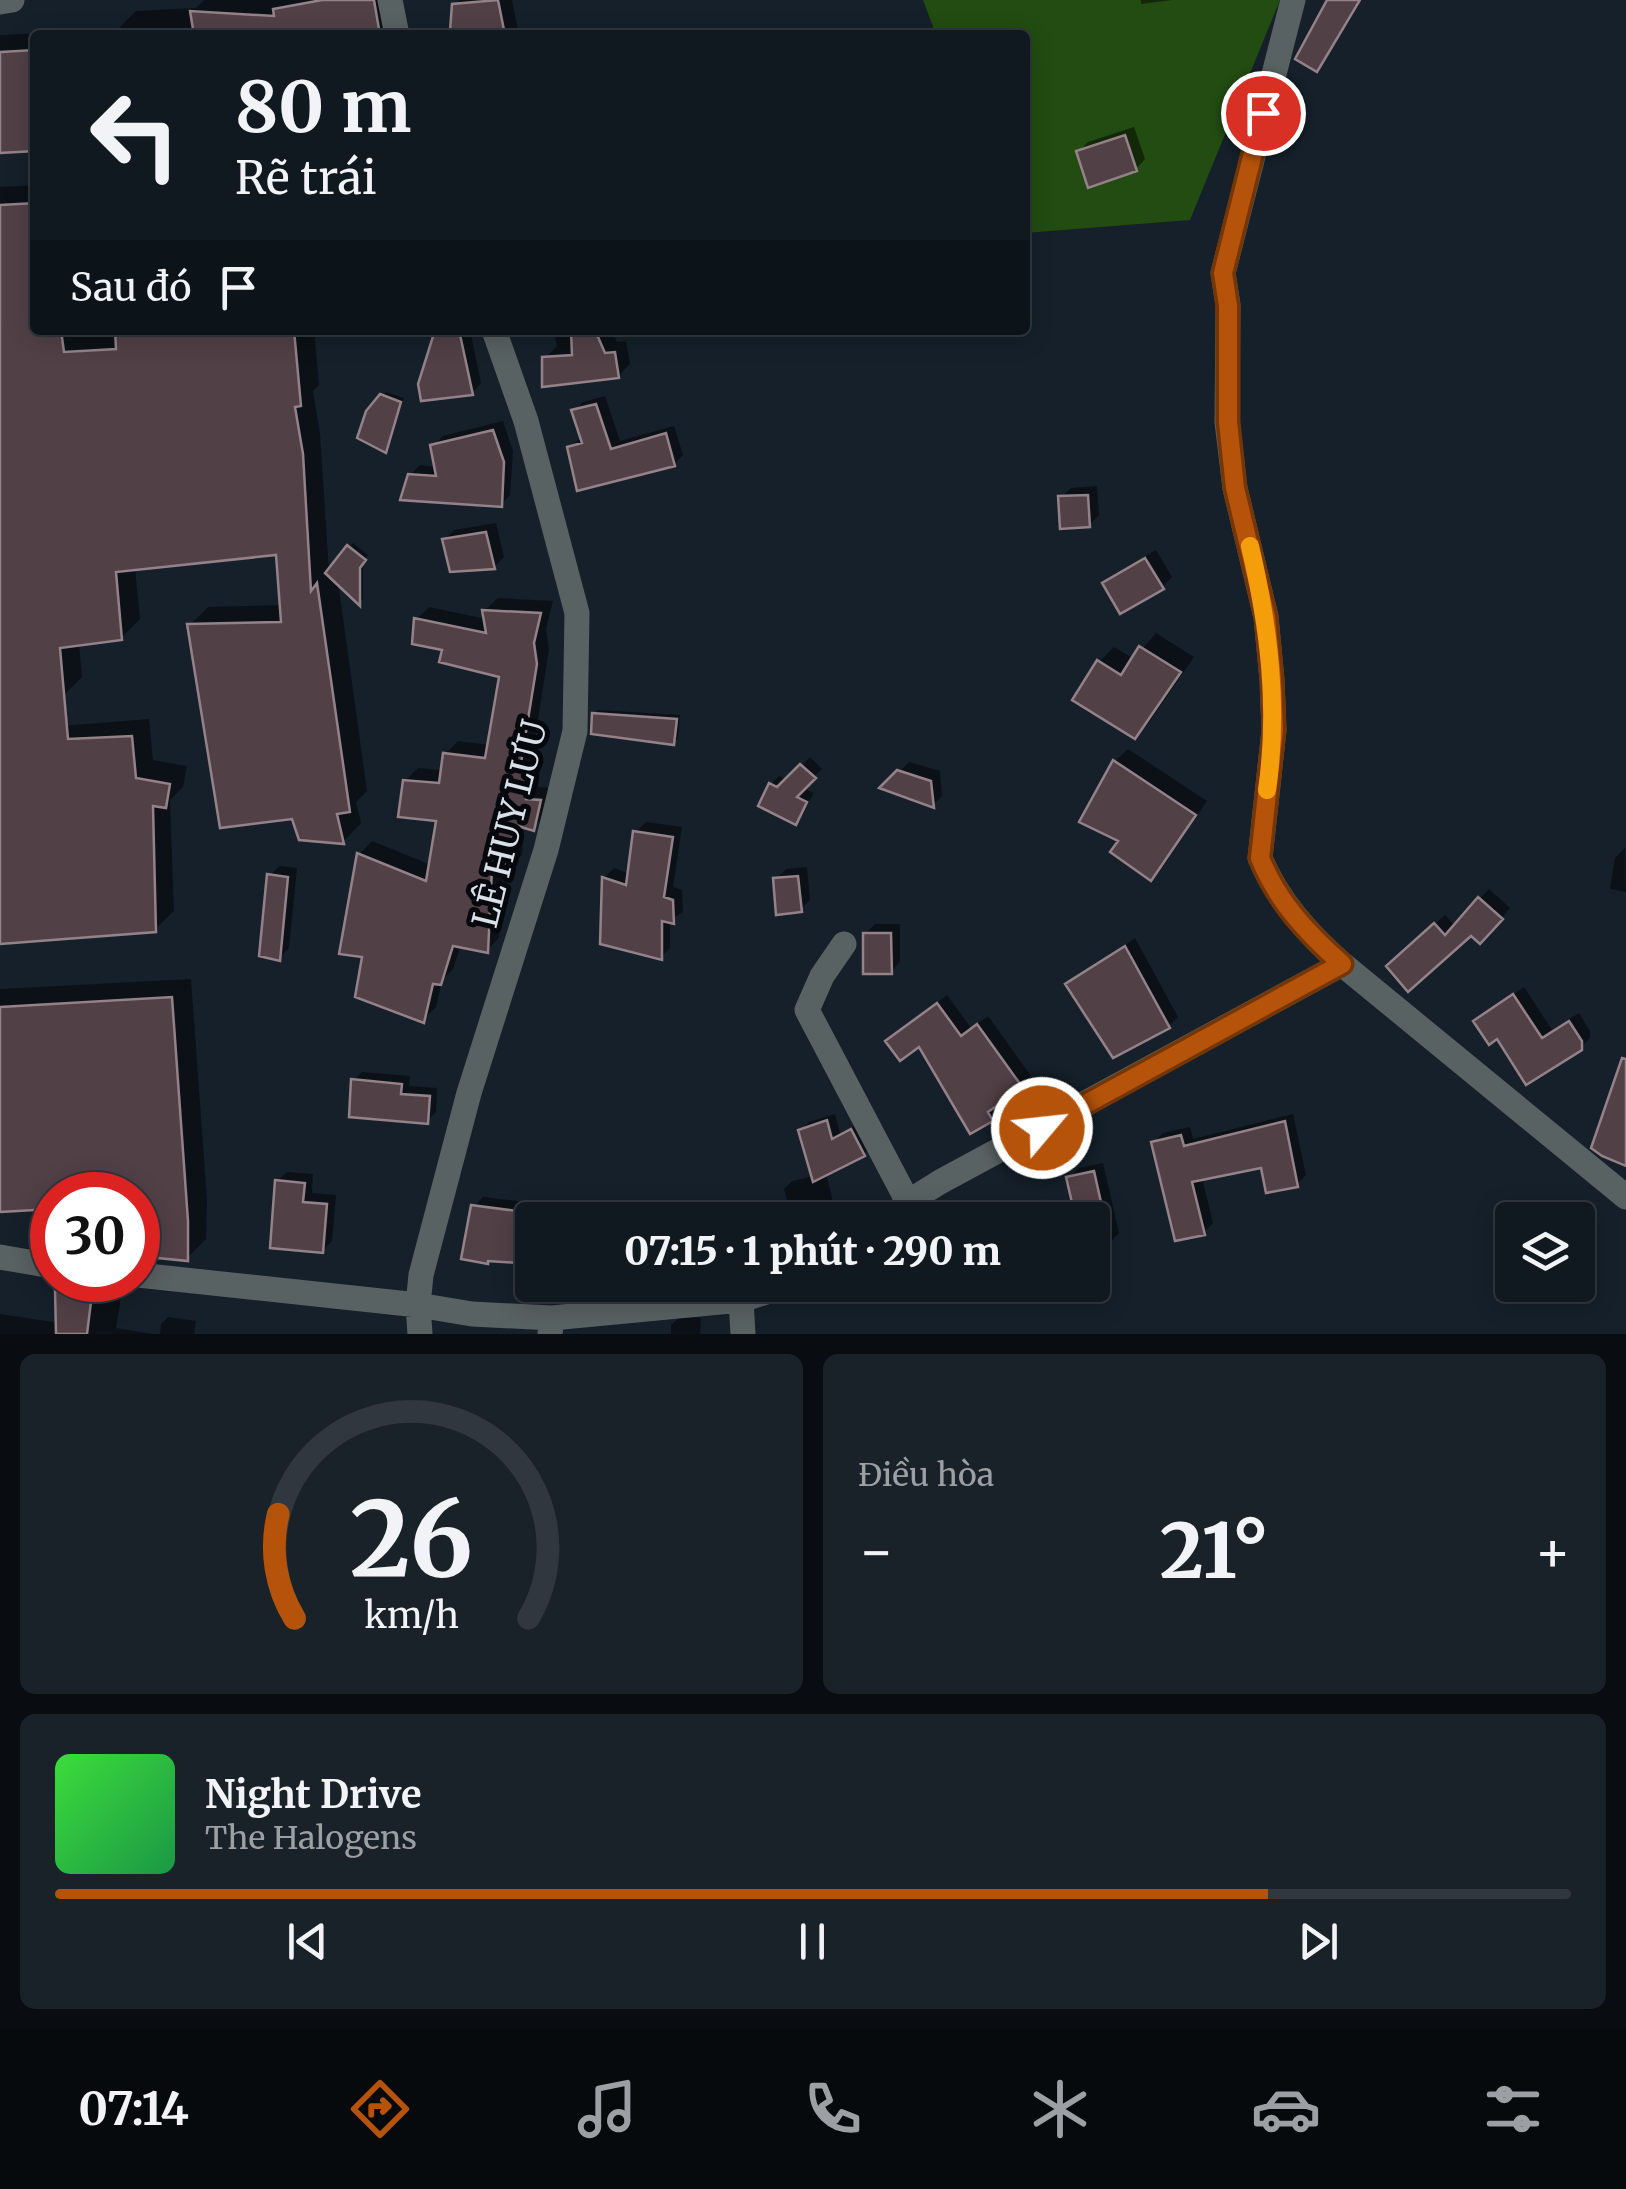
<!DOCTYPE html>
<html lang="vi">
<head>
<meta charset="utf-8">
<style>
  :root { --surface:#101820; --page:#192129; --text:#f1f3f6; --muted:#9ca0a5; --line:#30373e; --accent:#b45309 }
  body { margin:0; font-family:Merriweather,serif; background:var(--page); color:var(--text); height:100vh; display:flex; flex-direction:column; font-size:38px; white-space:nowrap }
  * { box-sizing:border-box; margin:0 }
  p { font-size:32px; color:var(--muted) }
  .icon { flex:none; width:55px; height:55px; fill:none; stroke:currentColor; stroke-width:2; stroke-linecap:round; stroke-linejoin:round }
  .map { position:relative; height:1334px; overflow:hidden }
  .drawer { display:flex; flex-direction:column; gap:20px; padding:20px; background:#090d12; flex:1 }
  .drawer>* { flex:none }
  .top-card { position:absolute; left:30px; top:30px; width:1000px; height:305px; border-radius:10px; box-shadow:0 5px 25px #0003,0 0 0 2px var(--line); background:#101820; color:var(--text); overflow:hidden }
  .tools { position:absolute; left:1495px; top:1202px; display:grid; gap:20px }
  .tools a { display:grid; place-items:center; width:100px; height:100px; border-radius:10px; background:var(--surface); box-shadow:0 5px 25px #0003,0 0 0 2px var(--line); font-size:50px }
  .speed { position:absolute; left:30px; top:1172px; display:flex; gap:20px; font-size:50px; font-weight:700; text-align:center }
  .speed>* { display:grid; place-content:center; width:130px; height:130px; border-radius:50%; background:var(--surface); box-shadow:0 5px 25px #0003,0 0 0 2px var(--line); line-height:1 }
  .speed .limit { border:15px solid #d22; background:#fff; color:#111 }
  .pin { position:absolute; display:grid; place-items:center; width:85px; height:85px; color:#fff; margin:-42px; border:5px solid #fff; border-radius:50%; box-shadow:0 2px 10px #0007 }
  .me { position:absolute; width:110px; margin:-55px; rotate:62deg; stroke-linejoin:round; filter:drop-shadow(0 0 8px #0008) }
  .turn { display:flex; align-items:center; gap:35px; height:210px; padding:0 40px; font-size:45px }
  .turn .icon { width:130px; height:130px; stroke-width:2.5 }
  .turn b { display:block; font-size:70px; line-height:85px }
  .then { display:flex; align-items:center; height:95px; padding:0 40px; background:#0003; gap:20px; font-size:38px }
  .big { font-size:75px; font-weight:800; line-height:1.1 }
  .drawer .tile { flex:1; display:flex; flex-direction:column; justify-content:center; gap:15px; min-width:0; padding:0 35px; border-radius:15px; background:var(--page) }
  .drawer .dial { align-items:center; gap:0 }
  .dial svg { height:260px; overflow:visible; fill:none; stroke:var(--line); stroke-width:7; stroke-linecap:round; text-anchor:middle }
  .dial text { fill:var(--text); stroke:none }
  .song { display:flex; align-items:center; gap:30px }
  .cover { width:120px; height:120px; border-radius:15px; background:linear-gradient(135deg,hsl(120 70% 55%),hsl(140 70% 35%)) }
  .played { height:10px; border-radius:5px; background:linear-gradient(90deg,var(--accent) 80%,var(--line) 80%) }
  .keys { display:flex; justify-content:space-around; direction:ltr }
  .heat { display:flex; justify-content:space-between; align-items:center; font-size:55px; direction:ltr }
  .drawer .tiles { flex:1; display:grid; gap:20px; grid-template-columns:1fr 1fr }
  .tile:last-child { grid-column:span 2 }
  .trip { position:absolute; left:515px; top:1202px; width:595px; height:100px; border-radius:10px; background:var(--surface); box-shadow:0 5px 25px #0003,0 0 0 2px var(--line); font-weight:800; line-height:100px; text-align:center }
  .tab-bar { display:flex; height:160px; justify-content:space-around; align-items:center; background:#060a0d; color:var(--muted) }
  .tab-bar .icon { width:70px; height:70px }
  .tab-bar .selected { color:var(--accent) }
  .tab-bar b { font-size:45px; color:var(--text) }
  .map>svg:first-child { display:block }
  .green { fill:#224c12 }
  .shadow { fill:#0007 }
  .building { fill:#514147; stroke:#948288; stroke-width:2.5 }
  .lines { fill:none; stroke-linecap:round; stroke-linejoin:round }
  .minor { stroke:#596263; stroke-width:25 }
  .route-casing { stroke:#753606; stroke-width:25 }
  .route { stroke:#b45309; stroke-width:18 }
  .slow { stroke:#f59e0b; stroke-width:18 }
  .labels { text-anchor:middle; stroke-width:10; stroke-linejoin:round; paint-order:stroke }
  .street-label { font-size:35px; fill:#d9e0e7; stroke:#05090e }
</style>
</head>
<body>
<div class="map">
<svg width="1626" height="1334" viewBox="0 0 1626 1334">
  <rect width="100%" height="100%" fill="#15202a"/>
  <!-- green -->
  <path class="green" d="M923,0H1280L1190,220L1025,233V35H936Z"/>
  <!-- shadow -->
  <path class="shadow" d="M204,0H396L403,35H35V149L0,150V35L117,30L136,11L196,8Z
    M460,0H512L519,35H452L455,5Z
    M1141,0H1172L1141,4Z
    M1330,0H1362L1326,59L1317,69Z
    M1134,127L1145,159L1136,169L1078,152L1088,142Z
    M35,185V330H314L319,385L313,391L320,434L329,572L353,543L368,555L363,561V599L360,602L338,582L367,791L356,802L361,823L343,842L294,816L190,625L208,607L282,605L279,552L135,567L140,619L121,638L79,643L82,677L63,696L0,701V187Z
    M438,330H470L481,383L472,393Z
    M553,330H612L617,342L626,341L630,364L618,376L545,358L557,346Z
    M386,392L404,398L385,449L368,412Z
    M605,396L620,441L674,426L683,455L674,464L569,447L583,437L574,411L583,402Z
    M503,421L513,451L510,495L501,505L410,475L420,465L437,467L433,446L443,436Z
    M1097,486L1099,515L1089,525L1061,497L1071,488Z
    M496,523L504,557L494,567L444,540L454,530Z
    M1156,550L1172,577L1162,587L1105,584L1115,574Z
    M498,598L553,601L546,629L549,649L533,751L542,752L538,787L552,788L546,815L533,828L524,825L522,855L509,868L503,867L499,938L487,950L461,945L453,969L442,980L436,1007L423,1020L365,955L342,952L360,854L372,841L431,865L439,819L405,781L418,768L443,770L445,754L458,741L490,745L502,675L445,648L416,620L429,607L486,619L485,610Z
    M1156,633L1194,657L1150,721L1135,736L1099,662L1114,647L1134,659Z
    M598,710L680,715L678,738L674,743L594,714Z
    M149,719L153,760L187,766L183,787L170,800L174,911L155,929L0,941V731Z
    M1128,749L1207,801L1164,865L1151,878L1122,840L1083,821L1115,761Z
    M810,757L822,769L803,788L814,793L796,822L771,784L779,776L787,780Z
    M909,762L940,771L942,796L933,805L884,787Z
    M646,822L682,827L673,887L682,890L683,912L670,920V948L661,957L604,878L614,868L630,874L636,832Z
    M1625,848L1626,892L1610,889L1615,858Z
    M280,866L297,868L289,948L279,958L270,875Z
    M807,867L810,900L800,910L776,879L786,869Z
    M1489,889L1510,908L1490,932L1471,933L1399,956L1445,915L1455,926Z
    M875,924H900V962L891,972L865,934Z
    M1135,938L1178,1017L1168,1026L1068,985Z
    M191,979L207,1200L206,1239L187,1258L138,1253V1195H52V1207L0,1210V989Z
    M1524,987L1552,1030L1579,1013L1590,1031V1038L1580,1048L1497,1036L1476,1021Z
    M947,995L971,1028L988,1016L1031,1076L997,1103L1001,1109L991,1119L920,1043L888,1041Z
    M362,1072L410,1076L409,1086L437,1088L436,1112L427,1121L354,1080Z
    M835,1114L840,1133L860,1123L872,1146L864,1154L826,1173L834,1206L826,1214L814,1217L815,1220H792L784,1189L792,1181L814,1176L800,1130L809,1122Z
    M1293,1114L1306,1175L1297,1184L1263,1165L1202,1178L1213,1223L1204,1232L1154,1142L1163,1133L1190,1127L1193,1139Z
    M1103,1163L1119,1233L1109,1243L1092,1247V1220H1078L1069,1178L1079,1168Z
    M287,1172L313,1174L312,1193L336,1195L332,1241L322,1251L277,1181Z
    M483,1197L551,1205V1209L572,1212V1220H532V1262L490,1258L473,1207Z
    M1033,1207L1057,1213L1055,1220H1023Z
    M541,1285H582L574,1293L541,1289Z
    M84,1291L121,1297L116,1328L153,1334H0V1314L73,1325L76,1298Z
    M168,1317L196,1321L194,1334H160L161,1324Z
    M680,1317L701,1318L700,1334H671V1325Z"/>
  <!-- building -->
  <path class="building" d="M322,0H374L380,35H194L190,11L274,16L273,9Z
    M498,0L504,30L450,31L452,4Z
    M1327,0H1360L1317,72L1295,59Z
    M35,50V151L0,153V52Z
    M1125,135L1137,171L1088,188L1076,151Z
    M35,203V330H61L64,352L116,349L115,330H294L301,406L295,407L303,454L311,591L317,583L350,812L337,814L344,844L299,840L292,819L220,828L187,624L281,622L276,555L116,572L122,640L60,648L68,739L132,736L136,778L170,784L166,808L153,806L156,932L0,944V205Z
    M435,330H459L473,395L421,401L418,384Z
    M571,330H595L605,353L615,352L619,378L542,387V357L572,355Z
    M380,394L401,402L386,453L357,438L366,411Z
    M596,404L611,449L666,433L675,466L577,491L567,447L582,443L571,410Z
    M493,430L504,462L502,507L400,500L408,474L436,476L430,445Z
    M1088,495L1090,527L1060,529L1058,496Z
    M486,532L495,569L450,572L442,539Z
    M347,545L366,560L360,568V606L325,573Z
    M1145,558L1164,589L1120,614L1102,583Z
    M482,610L541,613L534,643L537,664L521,763L531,764L526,799L541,800L534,831L514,825L510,870L492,868L488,953L453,946L441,985L433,984L424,1023L355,997L362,957L339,954L357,853L426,881L436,821L398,817L403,780L439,783L443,753L485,758L499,677L439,662L442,650L412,644L414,618L486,633Z
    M1139,646L1181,672L1135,739L1072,700L1097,660L1121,675Z
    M592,713L677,719L674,745L591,734Z
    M1113,760L1196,815L1151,881L1110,852L1118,841L1079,822Z
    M800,764L816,778L797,797L807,802L796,825L758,806L769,783L777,787Z
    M897,770L931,781L934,808L879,788Z
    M633,831L673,837L664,897L673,900L674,924L662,921V960L600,944L602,877L626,885Z
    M267,874L288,877L280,961L259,956Z
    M798,876L802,912L776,915L773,878Z
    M1478,897L1503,919L1480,944L1471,936L1408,992L1386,966L1434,923L1445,935Z
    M863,933H891L892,974H863Z
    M1125,946L1170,1028L1113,1058L1065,984Z
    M1513,994L1542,1038L1569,1021L1582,1041V1050L1526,1085L1497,1039L1489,1045L1473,1021Z
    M172,997L188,1221V1261L138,1256V1195H52V1209L0,1212V1007Z
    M937,1003L961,1036L977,1024L1023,1088L988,1112L993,1121L970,1134L919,1047L900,1061L885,1041Z
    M1622,1058L1626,1059V1166L1602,1156L1591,1148Z
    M351,1079L402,1084L401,1094L430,1096L428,1124L349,1117Z
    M827,1120L832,1139L851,1129L865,1156L813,1182L798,1130Z
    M1285,1121L1298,1187L1266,1193L1261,1168L1192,1182L1205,1235L1175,1241L1151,1142L1181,1135L1184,1146Z
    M1094,1171L1105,1220H1076L1066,1177Z
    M275,1180L305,1183L303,1202L327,1204L323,1253L270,1248Z
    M471,1205L532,1213V1264L488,1261V1264L461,1259Z
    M55,1289L92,1294L87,1334H56Z"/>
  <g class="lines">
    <!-- minor -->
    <path class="minor" d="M390,0L397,35
      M1293,0L1223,273L1228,305L1227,422L1235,488L1266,617L1272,680L1274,730L1260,858C1278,901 1308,934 1342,964
      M0,2L12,0
      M844,944L822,976L807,1010L908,1202
      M889,1220L908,1202L940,1182L1342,964L1626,1197
      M0,1257L52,1266
      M138,1275L418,1305L472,1314L552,1318
      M741,1300L743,1334
      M420,1334L418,1305L421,1275L469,1093L546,850L575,731L577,613L526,421L494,330
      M550,1334L552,1318L741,1300L788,1285"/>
  </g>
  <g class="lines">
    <!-- route casing -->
    <g class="route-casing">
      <path id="route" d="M1042,1128L1342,964C1308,934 1277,901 1260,858L1274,730L1272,680L1266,617L1235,488L1228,422V306L1223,273L1263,113"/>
    </g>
    <!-- route -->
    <use href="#route" class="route"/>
    <!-- slow -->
    <path class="slow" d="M1250,546C1269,627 1279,707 1267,790"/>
  </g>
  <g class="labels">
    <!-- street labels -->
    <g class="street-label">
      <text transform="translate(510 824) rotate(-76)" y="12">LÊ HUY LƯU</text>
    </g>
  </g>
</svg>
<div class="tools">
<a><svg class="icon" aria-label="layers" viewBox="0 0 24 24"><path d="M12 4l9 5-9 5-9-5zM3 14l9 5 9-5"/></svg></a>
</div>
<div class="speed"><div class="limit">30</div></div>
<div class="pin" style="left:1263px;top:113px;background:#d93025"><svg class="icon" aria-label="arrive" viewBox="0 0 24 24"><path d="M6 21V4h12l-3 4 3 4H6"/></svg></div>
<svg class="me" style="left:1042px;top:1128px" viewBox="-20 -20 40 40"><circle r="17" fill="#b45309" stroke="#fff" stroke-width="3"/><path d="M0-11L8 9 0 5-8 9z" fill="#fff"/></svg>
<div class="trip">07:15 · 1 phút · 290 m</div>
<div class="top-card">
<div class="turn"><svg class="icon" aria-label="left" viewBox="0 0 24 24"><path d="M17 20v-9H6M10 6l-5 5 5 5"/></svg><div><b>80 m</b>Rẽ trái</div></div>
<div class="then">Sau đó<svg class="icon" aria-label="arrive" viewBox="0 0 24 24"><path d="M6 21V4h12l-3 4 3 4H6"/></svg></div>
</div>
</div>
<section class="drawer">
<div class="tiles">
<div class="tile dial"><svg viewBox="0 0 100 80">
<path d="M14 69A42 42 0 1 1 86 69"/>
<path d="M14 69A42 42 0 0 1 9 37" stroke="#b45309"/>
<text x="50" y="56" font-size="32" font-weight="700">26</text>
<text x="50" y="72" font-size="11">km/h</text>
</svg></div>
<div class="tile"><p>Điều hòa</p>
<div class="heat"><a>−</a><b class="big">21°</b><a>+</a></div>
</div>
<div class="tile">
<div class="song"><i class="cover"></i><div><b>Night Drive</b><p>The Halogens</p></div></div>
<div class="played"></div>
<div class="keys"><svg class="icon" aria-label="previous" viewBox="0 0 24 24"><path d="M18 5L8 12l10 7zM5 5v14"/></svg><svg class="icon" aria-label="pause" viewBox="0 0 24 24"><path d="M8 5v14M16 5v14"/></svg><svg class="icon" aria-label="next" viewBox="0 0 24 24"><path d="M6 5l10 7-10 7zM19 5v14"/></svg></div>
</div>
</div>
</section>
<nav class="tab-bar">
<b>07:14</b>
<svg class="icon selected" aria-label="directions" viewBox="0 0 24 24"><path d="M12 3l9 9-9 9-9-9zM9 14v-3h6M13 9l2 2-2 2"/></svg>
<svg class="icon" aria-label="music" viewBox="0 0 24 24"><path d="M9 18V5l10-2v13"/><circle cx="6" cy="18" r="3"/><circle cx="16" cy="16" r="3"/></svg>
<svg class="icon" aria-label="phone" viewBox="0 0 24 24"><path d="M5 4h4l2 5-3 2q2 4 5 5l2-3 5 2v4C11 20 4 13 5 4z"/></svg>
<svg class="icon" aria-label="climate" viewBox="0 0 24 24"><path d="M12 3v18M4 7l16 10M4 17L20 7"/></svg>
<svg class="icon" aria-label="car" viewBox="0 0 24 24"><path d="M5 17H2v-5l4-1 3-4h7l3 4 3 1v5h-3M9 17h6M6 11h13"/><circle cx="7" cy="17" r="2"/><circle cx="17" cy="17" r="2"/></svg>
<svg class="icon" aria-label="filters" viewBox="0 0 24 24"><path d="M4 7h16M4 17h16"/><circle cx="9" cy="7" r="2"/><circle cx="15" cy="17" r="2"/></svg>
</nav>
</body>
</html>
